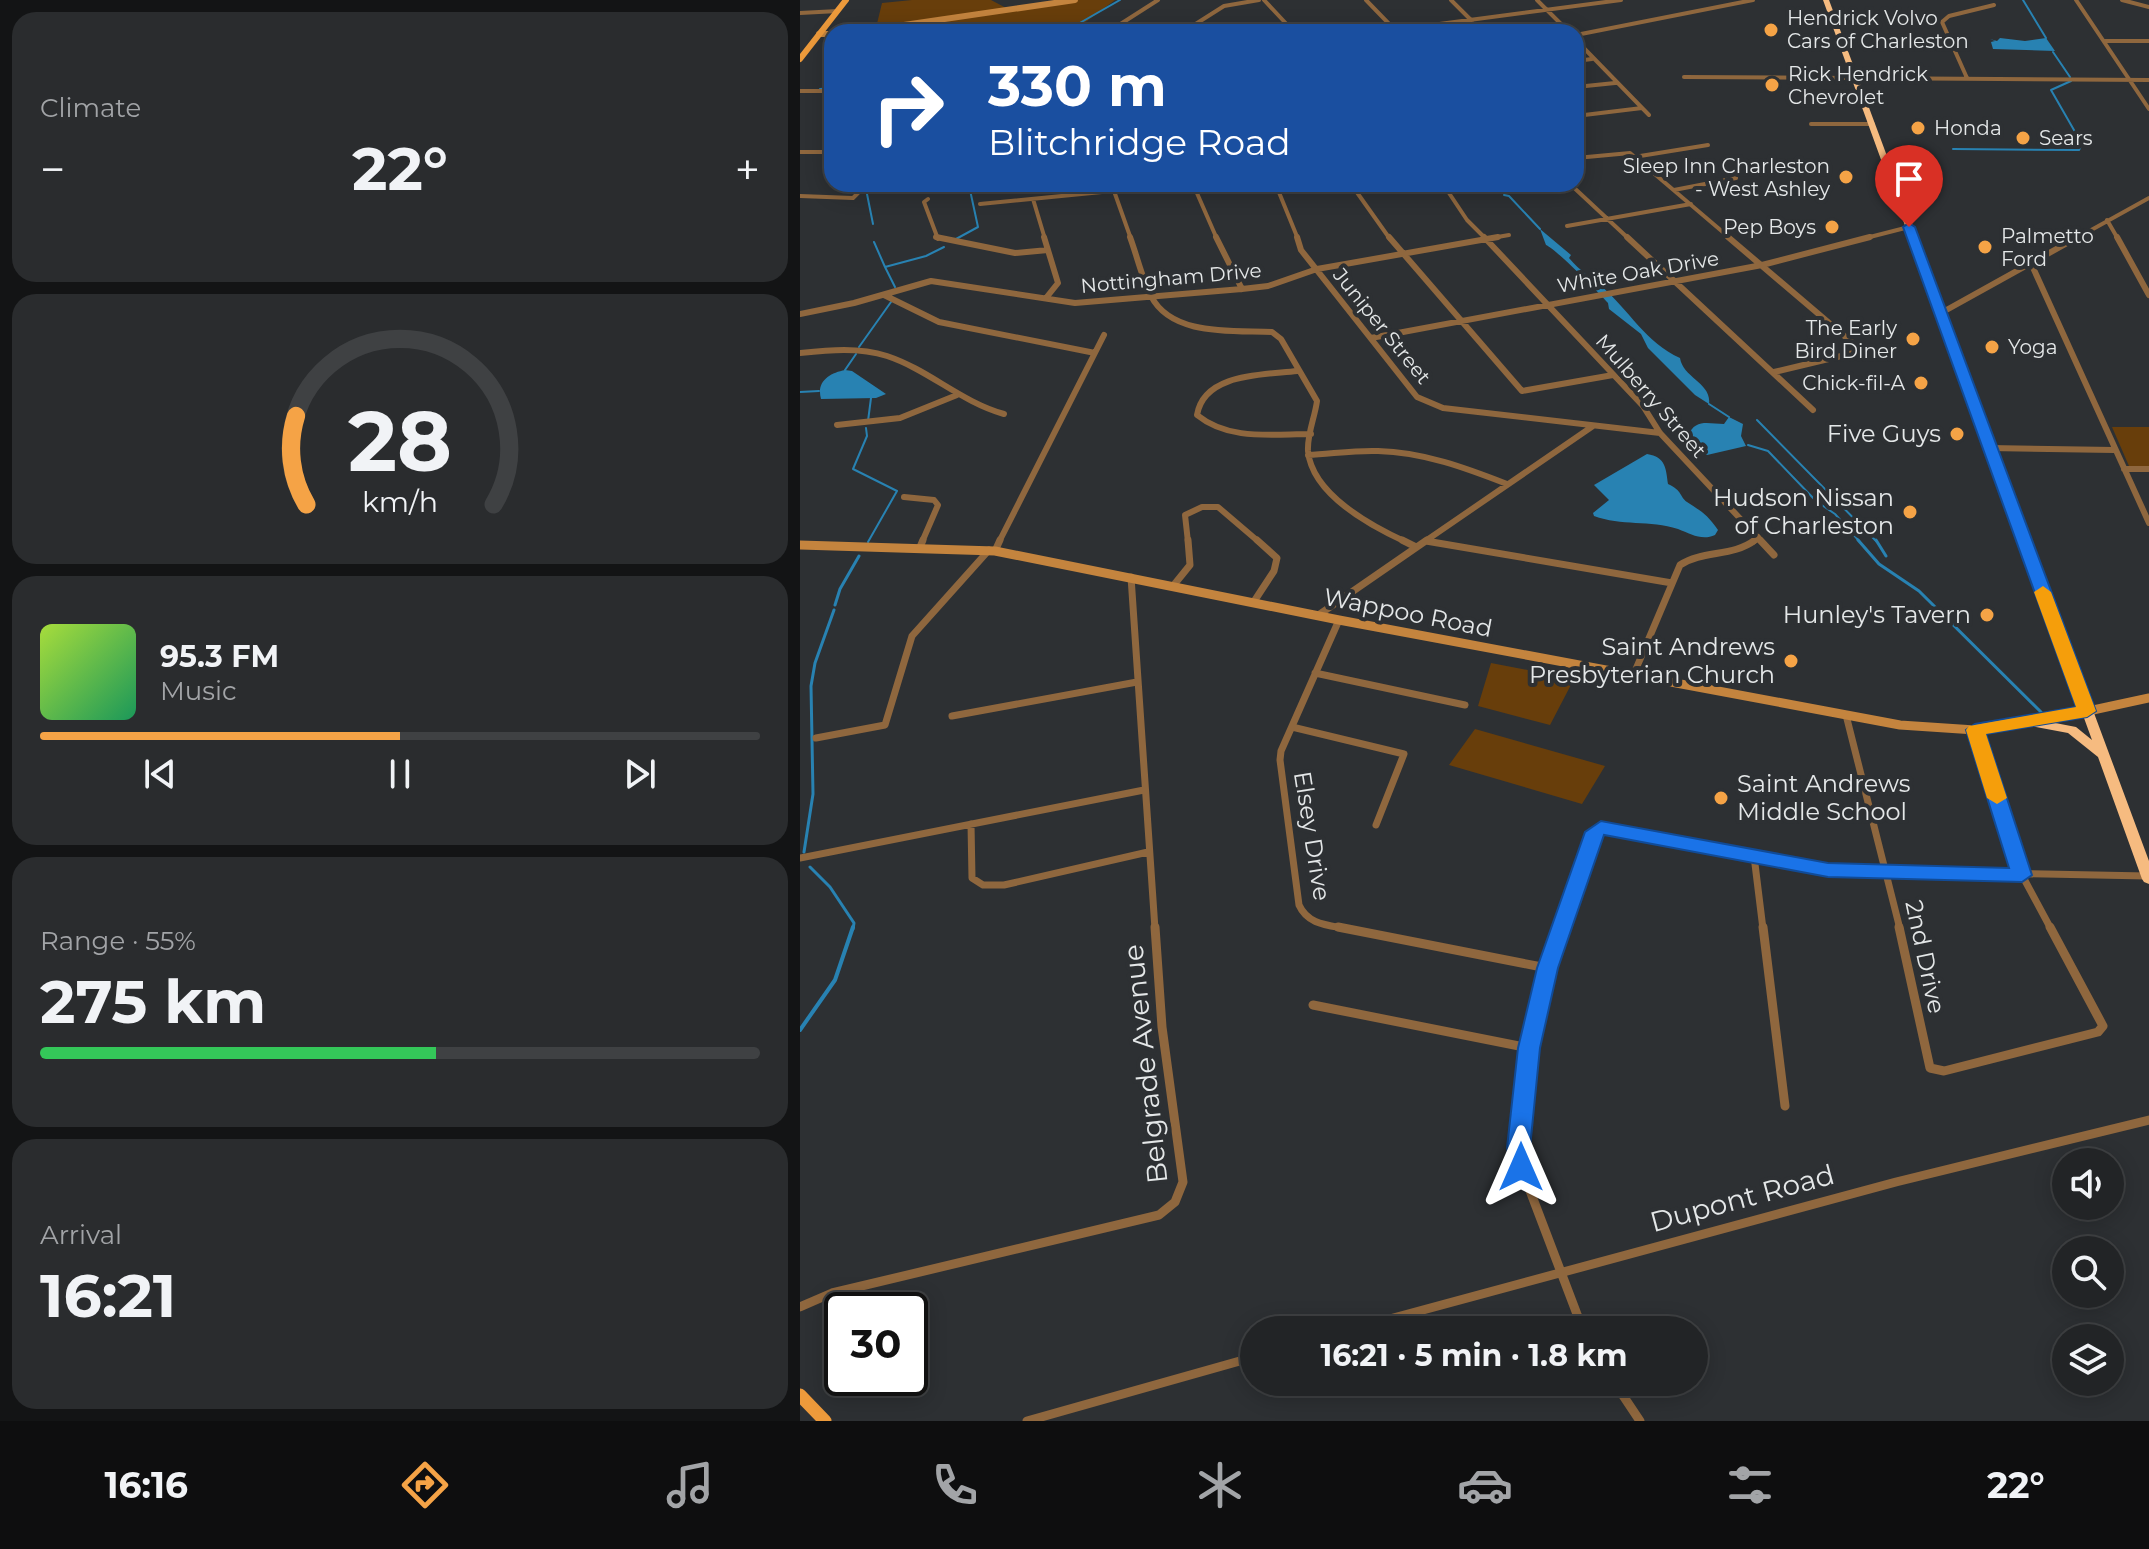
<!DOCTYPE html>
<html lang="en">
<head>
<meta charset="utf-8">
<style>
  :root { --surface:#222426; --page:#2a2c2e; --text:#f1f3f6; --muted:#a2a4a7; --line:#3f4143; --accent:#f5a346 }
  body { margin:0; font-family:Montserrat,sans-serif; background:var(--page); color:var(--text); height:100vh; display:flex; flex-direction:column; font-size:30px; white-space:nowrap }
  * { box-sizing:border-box; margin:0 }
  p { font-size:26px; color:var(--muted) }
  .icon { flex:none; width:44px; height:44px; fill:none; stroke:currentColor; stroke-width:2; stroke-linecap:round; stroke-linejoin:round }
  .map { position:relative; flex:1; overflow:hidden }
  .drawer { display:flex; flex-direction:column; gap:12px; padding:12px; background:#131415; width:800px }
  .drawer>* { flex:none }
  .guide { position:absolute; left:24px; top:24px; width:760px; height:168px; border-radius:24px; box-shadow:0 4px 20px #0003,0 0 0 2px var(--line); background:#1a4fa0; color:#fff; overflow:hidden }
  .tools { position:absolute; left:1252px; top:1148px; display:grid; gap:16px }
  .tools a { display:grid; place-items:center; width:72px; height:72px; border-radius:50%; background:var(--surface); box-shadow:0 4px 20px #0003,0 0 0 2px var(--line); font-size:40px }
  .speed { position:absolute; left:24px; top:1292px; display:flex; gap:16px; font-size:40px; font-weight:700; text-align:center }
  .speed>* { display:grid; place-content:center; width:104px; height:104px; border-radius:50%; background:var(--surface); box-shadow:0 4px 20px #0003,0 0 0 2px var(--line); line-height:1 }
  .speed .limit { border:4px solid #111; border-radius:12px; background:#fff; color:#111 }
  .pin { position:absolute; display:grid; place-items:center; width:68px; height:68px; color:#fff; margin:-82px -34px; border-radius:50% 50% 50% 0; rotate:-45deg; box-shadow:0 0 8px #0007 }
  .pin .icon { rotate:45deg }
  .me { position:absolute; width:88px; margin:-44px; rotate:0deg; stroke-linejoin:round; filter:drop-shadow(0 0 6px #0008) }
  .turn { display:flex; align-items:center; gap:28px; height:168px; padding:0 32px; font-size:36px }
  .turn .icon { width:104px; height:104px; stroke-width:2.5 }
  .turn b { display:block; font-size:56px; line-height:68px }
  .big { font-size:60px; font-weight:700; line-height:1.1 }
  .drawer .widget { flex:1; display:flex; flex-direction:column; justify-content:center; gap:12px; min-width:0; padding:0 28px; border-radius:24px; background:var(--page) }
  .drawer .dial { align-items:center; gap:0 }
  .dial svg { height:208px; overflow:visible; fill:none; stroke:var(--line); stroke-width:7; stroke-linecap:round; text-anchor:middle }
  .dial text { fill:var(--text); stroke:none }
  .song { display:flex; align-items:center; gap:24px }
  .cover { width:96px; height:96px; border-radius:12px; background:linear-gradient(135deg,hsl(80 70% 55%),hsl(150 70% 35%)) }
  .played { height:8px; border-radius:4px; background:linear-gradient(90deg,var(--accent) 50%,var(--line) 50%) }
  .keys { display:flex; justify-content:space-around; direction:ltr }
  .heat { display:flex; justify-content:space-between; align-items:center; font-size:44px; direction:ltr }
  .charge { height:12px; border-radius:6px; background:linear-gradient(90deg,#34c759 55%,var(--line) 0) }
  .trip { position:absolute; left:440px; top:1316px; width:468px; height:80px; border-radius:40px; background:var(--surface); box-shadow:0 4px 20px #0003,0 0 0 2px var(--line); font-weight:700; line-height:80px; text-align:center }
  .tabs { display:flex; height:128px; justify-content:space-around; align-items:center; background:#0e0e0f; color:var(--muted) }
  .tabs .icon { width:56px; height:56px }
  .tabs .current { color:var(--accent) }
  .tabs b { font-size:36px; color:var(--text) }
  main { display:flex; flex:1; min-height:0 }
  .map>svg:first-child { display:block }
  .green { fill:#683e0b }
  .water { fill:#2882b2 }
  .lines { fill:none; stroke-linecap:round; stroke-linejoin:round }
  .stream-far2 { stroke:#2882b2; stroke-width:2 }
  .stream-far1 { stroke:#2882b2; stroke-width:3 }
  .stream { stroke:#2882b2; stroke-width:4 }
  .street-far3 { stroke:#8f673e; stroke-width:4 }
  .street-far2 { stroke:#8f673e; stroke-width:6 }
  .street-far1 { stroke:#8f673e; stroke-width:7 }
  .street { stroke:#8f673e; stroke-width:9 }
  .secondary-far1 { stroke:#c4843e; stroke-width:6 }
  .secondary { stroke:#c4843e; stroke-width:9 }
  .primary-far1 { stroke:#ed9a3b; stroke-width:6 }
  .primary { stroke:#ed9a3b; stroke-width:13 }
  .highway { fill:#f6bb80; fill-rule:evenodd }
  .route { fill:#1a73e8; stroke:#114b97; stroke-width:2 }
  .slow { fill:#f59e0b }
  .poi-dot { fill:#f5a346; stroke:#2d3033; stroke-width:3 }
  .labels { text-anchor:middle; stroke-width:8; stroke-linejoin:round; paint-order:stroke }
  .far-poi-label { font-size:20px; fill:#e4e7e8; stroke:#2d3033; text-anchor:start }
  .far-street-label { font-size:20px; fill:#e4e7e8; stroke:#2d3033 }
  .poi-label { font-size:24px; fill:#e4e7e8; stroke:#2d3033; text-anchor:end }
  .street-label { font-size:24px; fill:#e4e7e8; stroke:#2d3033 }
  .near-street-label { font-size:28px; fill:#e4e7e8; stroke:#2d3033 }
</style>
</head>
<body>
<main>
<section class="drawer">
<div class="widget"><p>Climate</p>
<div class="heat"><a>−</a><b class="big">22°</b><a>+</a></div>
</div>
<div class="widget dial"><svg viewBox="0 0 100 80">
<path d="M14 69A42 42 0 1 1 86 69"/>
<path d="M14 69A42 42 0 0 1 10 35" stroke="#f5a346"/>
<text x="50" y="56" font-size="32" font-weight="700">28</text>
<text x="50" y="72" font-size="11">km/h</text>
</svg></div>
<div class="widget">
<div class="song"><i class="cover"></i><div><b>95.3 FM</b><p>Music</p></div></div>
<div class="played"></div>
<div class="keys"><svg class="icon" aria-label="previous" viewBox="0 0 24 24"><path d="M18 5L8 12l10 7zM5 5v14"/></svg><svg class="icon" aria-label="pause" viewBox="0 0 24 24"><path d="M8 5v14M16 5v14"/></svg><svg class="icon" aria-label="next" viewBox="0 0 24 24"><path d="M6 5l10 7-10 7zM19 5v14"/></svg></div>
</div>
<div class="widget"><p>Range · 55%</p><b class="big">275 km</b><div class="charge"></div></div>
<div class="widget"><p>Arrival</p><b class="big">16:21</b></div>
</section>
<div class="map">
<svg width="1349" height="1421" viewBox="0 0 1349 1421">
  <rect width="100%" height="100%" fill="#2d3033"/>
  <!-- green -->
  <path class="green" d="M112,0H191L210,10L275,0H315L287,21L264,32H75L82,3Z
    M1312,427H1349V466H1329Z
    M691,663L774,679L750,725L678,706Z
    M675,729L805,766L782,804L649,765Z"/>
  <!-- water -->
  <path class="water" d="M1200,38L1225,41L1246,38L1255,51L1193,49L1191,42L1195,41L1190,39L1197,41Z
    M740,229L771,255L769,258C781,272 788,275 801,286C829,310 846,343 880,358C883,378 912,383 909,404L895,395L848,348L841,334L809,309L808,303C798,292 756,249 746,245Z
    M45,370L52,371L86,394L76,398L21,399C16,381 30,373 45,370Z
    M929,417L943,424L941,436L946,446L907,455L892,452L888,436C895,418 909,424 924,424Z
    M847,454C866,457 866,469 868,484C883,491 879,496 887,502C902,512 907,514 918,530L915,535C902,541 891,534 878,529C850,520 821,526 794,516L793,513L809,500L794,485Z"/>
  <g class="lines">
    <!-- stream-far2 -->
    <path class="stream-far2" d="M1223,0L1246,38
      M264,32L320,0
      M1253,52L1270,77
      M20,89L32,88
      M1153,149L1279,150L1282,144L1251,90L1271,81
      M65,184L73,224
      M704,195L709,196L740,229
      M156,239L178,227L170,190L177,184
      M74,242L85,267
      M95,287L85,267L126,256L144,247
      M59,347L91,302
      M45,370L56,354
      M0,392L19,391
      M909,404L929,417
      M957,420L1077,542
      M68,421L71,398
      M66,428L67,436L53,469L97,491L68,542
      M948,445L968,451L1016,501L1035,514L1060,542"/>
    <!-- stream-far1 -->
    <path class="stream-far1" d="M1058,540L1079,564L1119,591L1241,712
      M1076,540L1086,556
      M35,605L40,589L59,556
      M4,852L13,794L11,686L15,663L34,610
      M10,867L30,887L54,923L53,929"/>
    <!-- stream -->
    <path class="stream" d="M0,1030L35,980L53,927"/>
    <!-- street-far3 -->
    <path class="street-far3" d="M464,0L494,32
      M566,0L595,30
      M651,0L672,21
      M737,0L769,32
      M1276,0L1349,109
      M1322,0L1349,7
      M0,13L38,11
      M308,32L358,0
      M383,32L424,6L459,0
      M579,32L821,0
      M776,35L953,0
      M776,40L849,115
      M1304,41H1349
      M776,61L792,59
      M884,77L1349,80
      M1167,78L1142,22L1149,16L1194,5
      M776,87L815,83
      M0,91H32
      M776,116L842,108
      M1011,124H1073
      M0,152H32
      M834,157L908,145
      M776,158L830,153L931,239
      M393,184L417,239
      M460,184H490
      M551,184L590,239
      M643,184L667,220L686,239
      M770,184L829,239
      M476,185L498,239
      M874,190L936,178
      M314,191L331,239
      M0,196L53,198L58,193L55,184
      M128,199L124,202L138,239
      M233,199L245,239
      M180,204L383,184
      M1307,220L1318,239
      M767,226L891,204
      M686,239L709,235
      M1062,239L1109,227
      M1275,239L1349,198"/>
    <!-- street-far2 -->
    <path class="street-far2" d="M136,237L215,253L248,250
      M244,237L258,283L246,298
      M330,237C337,256 342,278 351,296C372,337 434,330 472,332L481,339L517,401C515,417 507,434 508,451C512,494 571,526 606,542
      M416,237L442,289
      M497,237L501,250L617,397L643,408L860,433
      M589,237L722,391L813,375
      M684,237L843,406L860,433L962,542
      M827,237L1013,410
      M928,237L1062,351
      M1317,237L1349,295
      M1230,261L1349,523
      M84,295L139,322L295,353
      M1141,313L1278,237
      M0,314L54,303L131,281L275,303L442,289L468,286L517,269L698,237
      M571,338L962,265L1070,237
      M0,353C29,350 59,347 87,356C129,370 161,402 204,414
      M497,371C463,375 404,373 397,415C429,441 472,434 511,434
      M974,372L1062,351
      M37,425L100,418L157,395
      M1189,448L1314,450
      M508,455C531,454 555,450 578,451C623,452 666,468 707,484
      M1324,469H1349
      M104,497L134,500L138,505L122,542
      M626,541L634,542
      M199,542L304,335
      M388,542L385,515L402,507H418L459,542
      M624,542L793,426
      M953,542L958,537"/>
    <!-- street-far1 -->
    <path class="street-far1" d="M602,540L616,547
      M960,540L974,555
      M626,541L872,583
      M120,547L123,540
      M195,551L200,540
      M331,577L355,929
      M373,586L390,565L388,540
      M453,603L474,571L477,558L457,540
      M517,616L627,540
      M539,620L481,751L480,760L499,905C508,925 528,925 548,929
      M515,673L665,705
      M833,676L880,565C903,550 933,557 955,540
      M1046,715L1100,929
      M152,716L337,682
      M492,727L604,754L576,825
      M1175,730L1222,875L1251,929
      M16,738L85,725L112,636L189,550
      M171,824L172,878L183,885H204L348,852
      M954,856L963,929
      M0,858L344,790
      M762,929L795,832L801,828L1028,870L1347,876"/>
    <!-- street -->
    <path class="street" d="M538,927L747,968
      M762,927C739,1001 718,1080 720,1158L721,1167L783,1330
      M963,927L985,1106
      M1099,927L1130,1068L1144,1071L1298,1032L1303,1026L1250,927
      M513,1005L729,1048
      M0,1307L32,1293L359,1215L375,1202L383,1182L362,1027L355,927
      M549,1330L1096,1182L1349,1120
      M814,1382L840,1421
      M227,1421L454,1357"/>
    <!-- secondary-far1 -->
    <path class="secondary-far1" d="M56,32L275,0
      M19,34H32"/>
    <!-- secondary -->
    <path class="secondary" d="M0,545L195,551L539,620L1100,725L1175,730L1256,718L1349,698"/>
    <!-- primary-far1 -->
    <path class="primary-far1" d="M0,59L46,0"/>
    <!-- primary -->
    <path class="primary" d="M0,1395L25,1421"/>
    <!-- highway -->
    <path class="highway" d="M1023,0H1029L1349,861V884L1344,882L1342,879L1298,757L1268,733L1230,726L1224,722L1230,718L1276,727L1292,740Z"/>
  </g>
  <!-- route -->
  <path class="route" d="M1109,223L1115,227L1296,711L1287,717L1186,734L1232,875L1222,882L1028,877L804,835L758,968L740,1048L730,1148L733,1167L729,1173L721,1176L713,1173L707,1148L718,1048L737,968L785,832L801,821L1028,863L1209,868L1166,730L1175,724L1276,707L1103,227Z"/>
  <!-- slow -->
  <path class="slow" d="M1243,586L1251,592L1296,711L1287,717L1186,734L1207,798L1197,804L1187,798L1166,730L1169,726L1276,707L1234,592Z"/>
  <!-- markers -->
  <g class="poi-dot">
    <circle cx="971" cy="30" r="8"/>
    <circle cx="972" cy="85" r="8"/>
    <circle cx="1118" cy="128" r="8"/>
    <circle cx="1223" cy="138" r="8"/>
    <circle cx="1046" cy="177" r="8"/>
    <circle cx="1032" cy="227" r="8"/>
    <circle cx="1185" cy="247" r="8"/>
    <circle cx="1113" cy="339" r="8"/>
    <circle cx="1192" cy="347" r="8"/>
    <circle cx="1121" cy="383" r="8"/>
    <circle cx="1157" cy="434" r="8"/>
    <circle cx="1110" cy="512" r="8"/>
    <circle cx="1187" cy="615" r="8"/>
    <circle cx="991" cy="661" r="8"/>
    <circle cx="921" cy="798" r="8"/>
  </g>
  <g class="labels">
    <!-- far-poi labels -->
    <g class="far-poi-label">
      <text x="987" y="25">Hendrick Volvo<tspan x="987" dy="23">Cars of Charleston</tspan></text>
      <text x="988" y="81">Rick Hendrick<tspan x="988" dy="23">Chevrolet</tspan></text>
      <text x="1134" y="135">Honda</text>
      <text x="1239" y="145">Sears</text>
      <text x="1030" y="173" text-anchor="end">Sleep Inn Charleston<tspan x="1030" dy="23">- West Ashley</tspan></text>
      <text x="1016" y="234" text-anchor="end">Pep Boys</text>
      <text x="1201" y="243">Palmetto<tspan x="1201" dy="23">Ford</tspan></text>
      <text x="1097" y="335" text-anchor="end">The Early<tspan x="1097" dy="23">Bird Diner</tspan></text>
      <text x="1208" y="354">Yoga</text>
      <text x="1105" y="390" text-anchor="end">Chick-fil-A</text>
    </g>
    <!-- far-street labels -->
    <g class="far-street-label">
      <text transform="translate(838 272) rotate(-10)" y="7">White Oak Drive</text>
      <text transform="translate(371 278) rotate(-5)" y="7">Nottingham Drive</text>
      <text transform="translate(582 326) rotate(51)" y="7">Juniper Street</text>
      <text transform="translate(851 396) rotate(49)" y="7">Mulberry Street</text>
    </g>
    <!-- poi labels -->
    <g class="poi-label">
      <text x="1141" y="442">Five Guys</text>
      <text x="1094" y="506">Hudson Nissan<tspan x="1094" dy="28">of Charleston</tspan></text>
      <text x="1171" y="623">Hunley's Tavern</text>
      <text x="975" y="655">Saint Andrews<tspan x="975" dy="28">Presbyterian Church</tspan></text>
      <text x="937" y="792" text-anchor="start">Saint Andrews<tspan x="937" dy="28">Middle School</tspan></text>
    </g>
    <!-- street labels -->
    <g class="street-label">
      <text transform="translate(608 613) rotate(11)" y="8">Wappoo Road</text>
      <text transform="translate(512 836) rotate(81)" y="8">Elsey Drive</text>
      <text transform="translate(1125 957) rotate(78)" y="8">2nd Drive</text>
    </g>
    <!-- near-street labels -->
    <g class="near-street-label">
      <text transform="translate(345 1064) rotate(-96)" y="10">Belgrade Avenue</text>
      <text transform="translate(942 1198) rotate(-15)" y="10">Dupont Road</text>
    </g>
  </g>
</svg>
<div class="tools">
<a><svg class="icon" aria-label="sound" viewBox="0 0 24 24"><path d="M4 9h4l5-4v14l-5-4H4zM17 9q2 3 0 6"/></svg></a>
<a><svg class="icon" aria-label="search" viewBox="0 0 24 24"><circle cx="10" cy="10" r="6"/><path d="M15 15l6 6"/></svg></a>
<a><svg class="icon" aria-label="layers" viewBox="0 0 24 24"><path d="M12 4l9 5-9 5-9-5zM3 14l9 5 9-5"/></svg></a>
</div>
<div class="speed"><div class="limit">30</div></div>
<div class="pin" style="left:1109px;top:227px;background:#d93025"><svg class="icon" aria-label="arrive" viewBox="0 0 24 24"><path d="M6 21V4h12l-3 4 3 4H6"/></svg></div>
<svg class="me" style="left:721px;top:1167px" viewBox="-20 -20 40 40"><path d="M0-17L14 15 0 8-14 15z" fill="#1a73e8" stroke="#fff" stroke-width="4"/></svg>
<div class="trip">16:21 · 5 min · 1.8 km</div>
<div class="guide">
<div class="turn"><svg class="icon" aria-label="right" viewBox="0 0 24 24"><path d="M7 20v-9h11M14 6l5 5-5 5"/></svg><div><b>330 m</b>Blitchridge Road</div></div>
</div>
</div>
</main>
<nav class="tabs">
<b>16:16</b>
<svg class="icon current" aria-label="directions" viewBox="0 0 24 24"><path d="M12 3l9 9-9 9-9-9zM9 14v-3h6M13 9l2 2-2 2"/></svg>
<svg class="icon" aria-label="music" viewBox="0 0 24 24"><path d="M9 18V5l10-2v13"/><circle cx="6" cy="18" r="3"/><circle cx="16" cy="16" r="3"/></svg>
<svg class="icon" aria-label="phone" viewBox="0 0 24 24"><path d="M5 4h4l2 5-3 2q2 4 5 5l2-3 5 2v4C11 20 4 13 5 4z"/></svg>
<svg class="icon" aria-label="climate" viewBox="0 0 24 24"><path d="M12 3v18M4 7l16 10M4 17L20 7"/></svg>
<svg class="icon" aria-label="car" viewBox="0 0 24 24"><path d="M5 17H2v-5l4-1 3-4h7l3 4 3 1v5h-3M9 17h6M6 11h13"/><circle cx="7" cy="17" r="2"/><circle cx="17" cy="17" r="2"/></svg>
<svg class="icon" aria-label="filters" viewBox="0 0 24 24"><path d="M4 7h16M4 17h16"/><circle cx="9" cy="7" r="2"/><circle cx="15" cy="17" r="2"/></svg>
<b>22°</b>
</nav>
</body>
</html>
